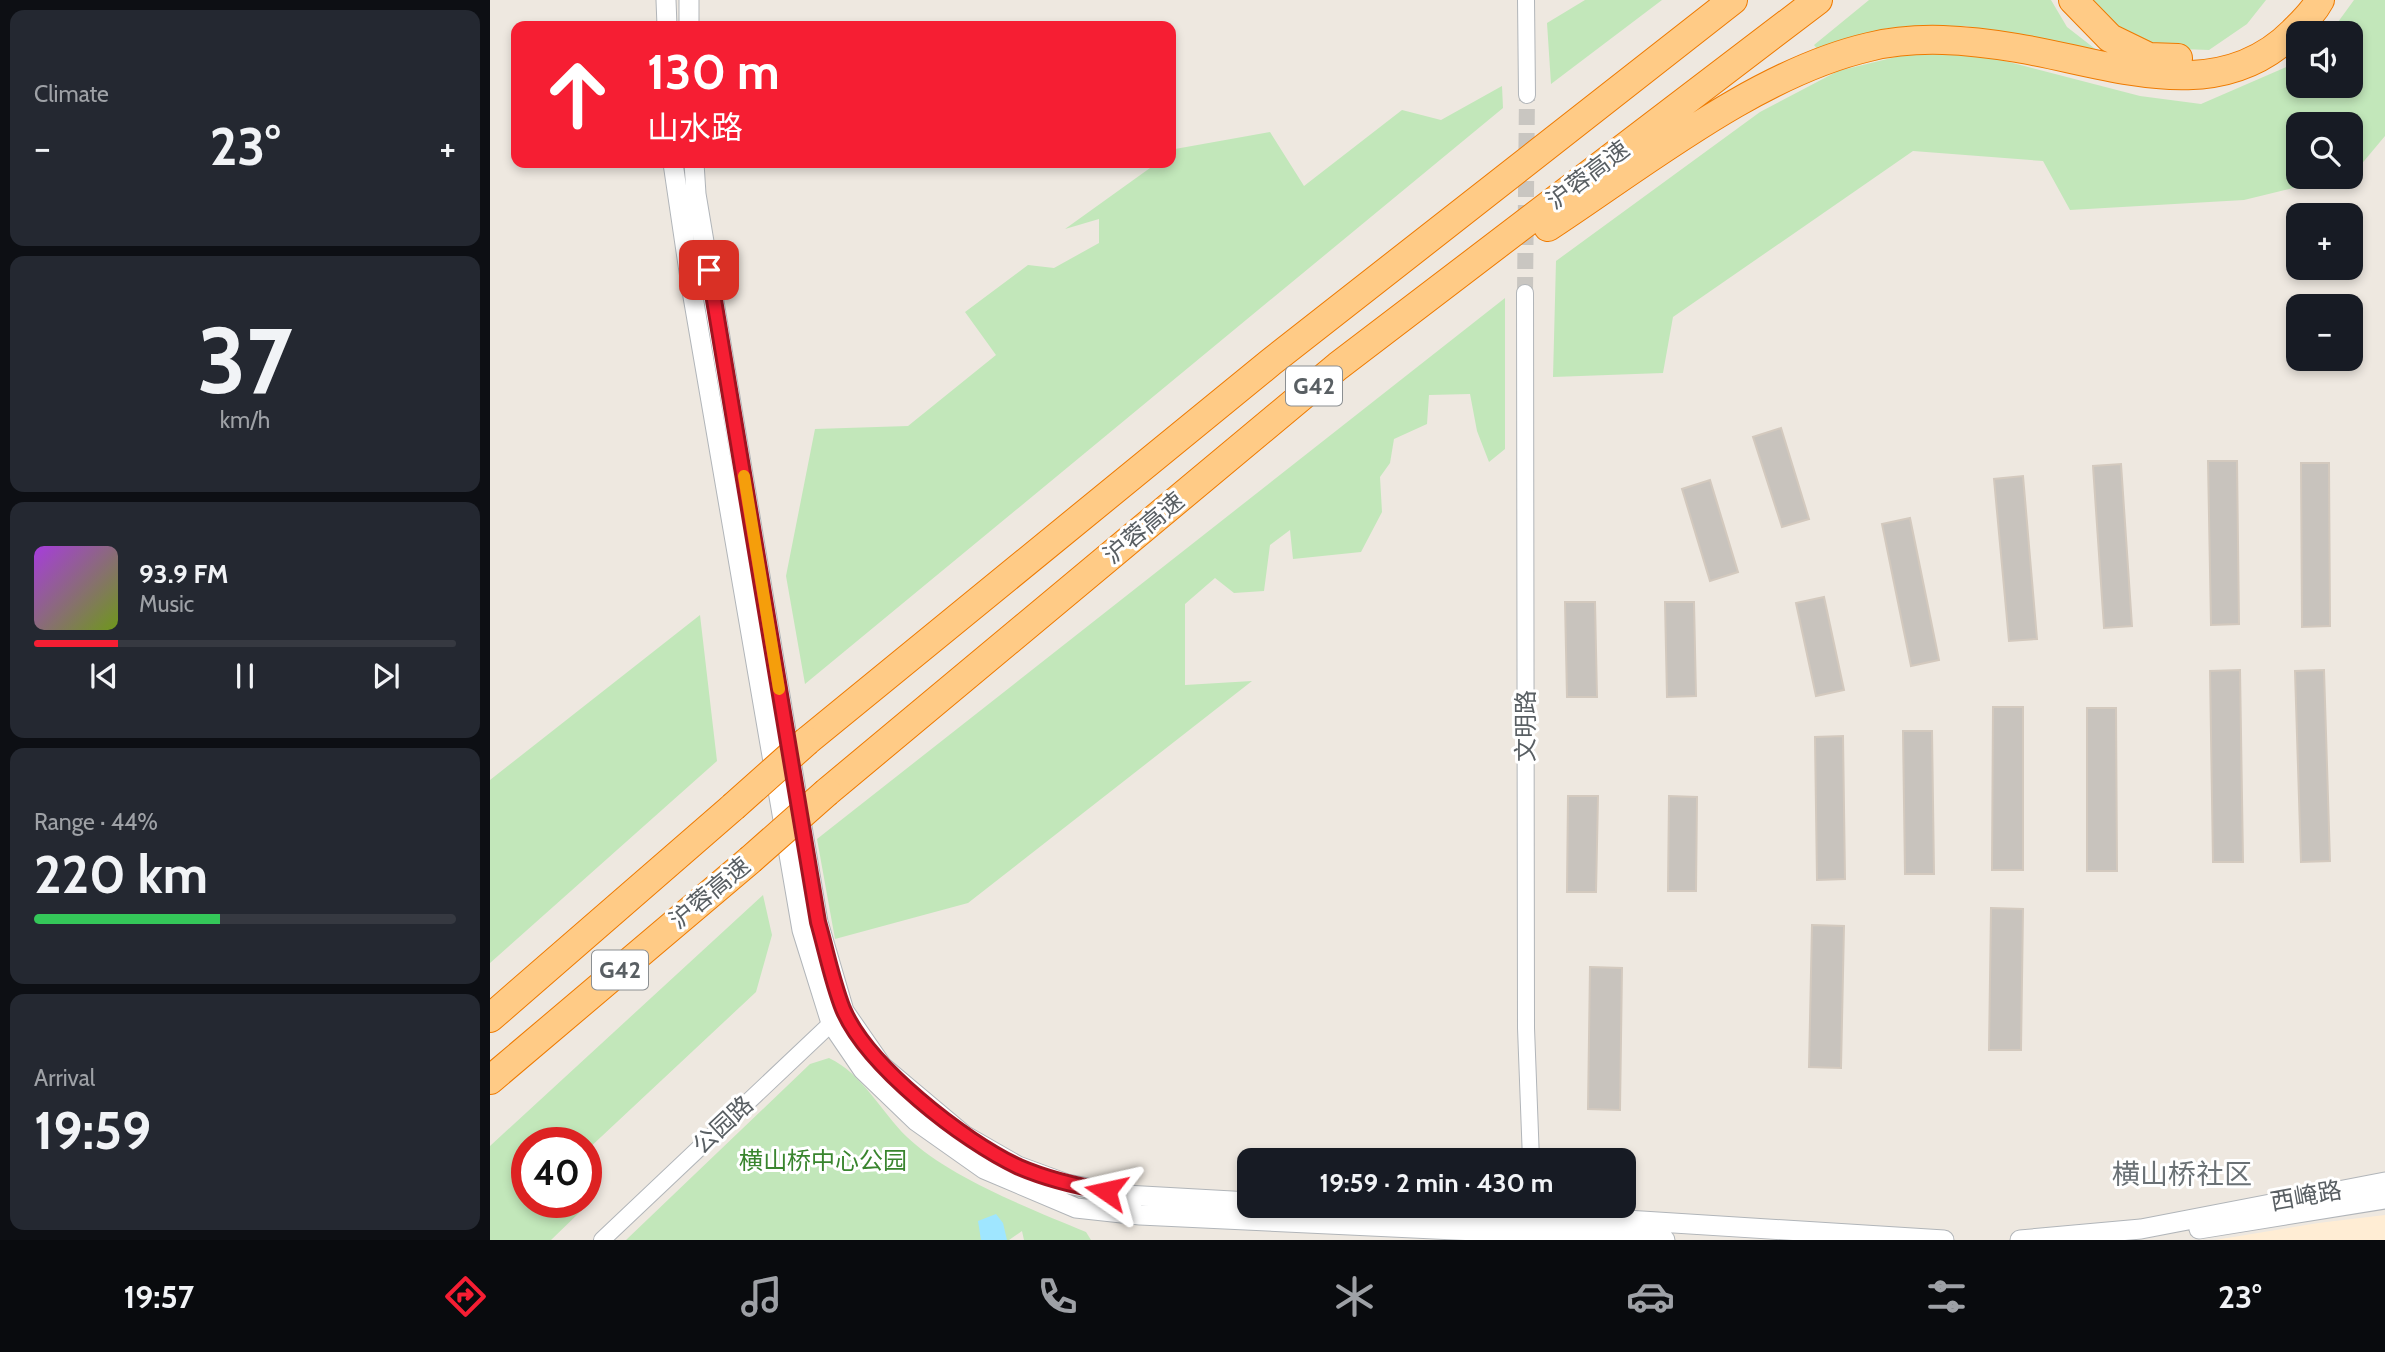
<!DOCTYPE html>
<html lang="en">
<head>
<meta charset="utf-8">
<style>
  :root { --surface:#171b24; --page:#242831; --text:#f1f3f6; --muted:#9ea1a6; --line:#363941; --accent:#f61e33 }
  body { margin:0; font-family:Cabin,"Noto Sans SC",sans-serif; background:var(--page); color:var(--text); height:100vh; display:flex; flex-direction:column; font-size:26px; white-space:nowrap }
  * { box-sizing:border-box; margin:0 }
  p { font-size:23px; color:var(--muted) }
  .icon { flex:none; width:38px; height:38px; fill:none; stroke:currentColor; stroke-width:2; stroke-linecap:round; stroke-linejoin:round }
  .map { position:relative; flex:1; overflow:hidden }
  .details { display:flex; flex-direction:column; gap:10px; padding:10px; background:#0d0f14; width:490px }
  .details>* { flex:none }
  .guide { position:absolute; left:21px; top:21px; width:665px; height:147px; border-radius:14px; box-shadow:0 4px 10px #0003; background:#f61e33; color:#fff; overflow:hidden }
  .controls { position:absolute; left:1796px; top:21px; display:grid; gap:14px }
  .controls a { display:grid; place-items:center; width:77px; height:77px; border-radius:14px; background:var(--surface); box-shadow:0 4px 10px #0003; font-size:35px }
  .speed { position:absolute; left:21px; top:1127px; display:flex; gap:14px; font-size:35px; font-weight:700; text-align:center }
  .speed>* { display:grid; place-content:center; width:91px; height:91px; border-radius:50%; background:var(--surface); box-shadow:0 4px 10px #0003; line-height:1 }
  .speed .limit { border:10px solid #d22; background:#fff; color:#111 }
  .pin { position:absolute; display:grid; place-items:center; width:60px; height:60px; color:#fff; margin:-30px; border-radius:14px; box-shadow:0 4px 10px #0006 }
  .me { position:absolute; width:77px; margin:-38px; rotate:281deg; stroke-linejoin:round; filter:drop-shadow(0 0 5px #0008) }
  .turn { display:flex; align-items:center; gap:24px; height:147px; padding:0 21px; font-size:32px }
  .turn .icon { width:91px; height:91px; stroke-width:2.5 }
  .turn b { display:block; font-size:49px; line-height:60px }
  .big { font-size:52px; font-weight:800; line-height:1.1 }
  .details .tile { flex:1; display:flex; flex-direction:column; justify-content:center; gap:10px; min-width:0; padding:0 24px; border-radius:14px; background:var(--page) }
  .details .dial { align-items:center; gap:0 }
  .dial b { font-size:91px; line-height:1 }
  .song { display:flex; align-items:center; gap:21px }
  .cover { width:84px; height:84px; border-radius:10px; background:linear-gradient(135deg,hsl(280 70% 55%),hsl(80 70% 35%)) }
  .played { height:7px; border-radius:4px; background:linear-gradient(90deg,var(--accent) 20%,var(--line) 20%) }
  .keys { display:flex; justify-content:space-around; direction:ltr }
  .heat { display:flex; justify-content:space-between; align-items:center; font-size:38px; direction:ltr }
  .charge { height:10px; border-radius:5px; background:linear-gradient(90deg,#34c759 44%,var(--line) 0) }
  .trip { position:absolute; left:747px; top:1148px; width:399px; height:70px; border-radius:14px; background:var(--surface); box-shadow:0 4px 10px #0003; font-weight:800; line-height:70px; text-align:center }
  .menu { display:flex; height:112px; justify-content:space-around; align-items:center; background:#090b0e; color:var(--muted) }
  .menu .icon { width:49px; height:49px }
  .menu .on { color:var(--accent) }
  .menu b { font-size:32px; color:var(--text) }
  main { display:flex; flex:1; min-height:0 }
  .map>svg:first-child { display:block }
  .commercial { fill:#ffedd4 }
  .green { fill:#c2e7ba }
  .water { fill:#9fe6ff }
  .building { fill:#c8c3bd; stroke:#d3c9be; stroke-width:2 }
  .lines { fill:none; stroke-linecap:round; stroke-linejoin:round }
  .minor-tunnel { stroke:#c9c6c1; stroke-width:16; stroke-dasharray:16 8; stroke-linecap:butt }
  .minor-casing { stroke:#b1b5b9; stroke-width:18 }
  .tertiary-casing { stroke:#b1b5b9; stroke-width:21 }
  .motorway-casing { stroke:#ee7a00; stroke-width:30 }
  .minor { stroke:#fff; stroke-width:16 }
  .tertiary { stroke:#fff; stroke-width:19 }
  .motorway { stroke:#ffcb86; stroke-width:28 }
  .motorway-bridge-casing { stroke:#ee7a00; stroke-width:30; stroke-linecap:butt }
  .motorway-bridge { stroke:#ffcb86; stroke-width:28 }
  .route-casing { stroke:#a01421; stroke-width:18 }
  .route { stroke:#f61e33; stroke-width:12 }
  .slow { stroke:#f59e0b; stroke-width:12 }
  .labels { text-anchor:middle; stroke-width:6; stroke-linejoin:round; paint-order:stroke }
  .shield { fill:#fff; stroke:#8b8f92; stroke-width:2 }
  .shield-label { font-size:23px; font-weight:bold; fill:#595f63 }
  .street-label { font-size:24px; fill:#595f63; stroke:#fff }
  .park-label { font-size:24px; fill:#39852e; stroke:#fff }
  .quarter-label { font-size:28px; fill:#6a7175; stroke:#fff }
</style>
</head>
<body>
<main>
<section class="details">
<div class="tile"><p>Climate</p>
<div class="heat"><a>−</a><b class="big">23°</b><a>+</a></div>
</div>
<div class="tile dial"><b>37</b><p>km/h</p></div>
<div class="tile">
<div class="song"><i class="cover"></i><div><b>93.9 FM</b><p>Music</p></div></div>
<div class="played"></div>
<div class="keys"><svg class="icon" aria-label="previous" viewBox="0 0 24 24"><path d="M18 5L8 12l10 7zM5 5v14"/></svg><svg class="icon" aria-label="pause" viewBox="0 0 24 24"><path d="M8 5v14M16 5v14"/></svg><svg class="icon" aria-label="next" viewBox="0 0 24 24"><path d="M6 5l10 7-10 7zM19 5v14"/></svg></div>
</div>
<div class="tile"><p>Range · 44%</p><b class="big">220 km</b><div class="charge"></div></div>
<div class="tile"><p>Arrival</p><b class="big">19:59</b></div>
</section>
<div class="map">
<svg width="1895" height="1240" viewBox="0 0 1895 1240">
  <rect width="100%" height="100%" fill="#eee8e0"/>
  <!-- commercial -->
  <path class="commercial" d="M1895,1215V1240H1725L1828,1223Z"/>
  <!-- green -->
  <path class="green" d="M1095,0H1172L1061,84L1057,23Z
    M1379,0H1561L1577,27L1613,55L1476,26L1398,28L1328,50L1324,45Z
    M1595,0H1776L1757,24L1719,50L1665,48L1624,28Z
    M1864,0H1895V136L1864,173L1860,174V124H1808V177H1849L1754,200L1580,210L1553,161L1423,151L1183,317L1173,373L1063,377L1066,261L1270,112L1348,71L1418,54L1453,51L1496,56L1650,96L1711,104L1808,62V86H1860V33H1840Z
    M1012,86L1013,108L315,684L296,576L325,429L418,426L506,355L475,312L538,265L564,268L609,243V219L575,229L667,163H681V153L685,149L780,132L814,186L912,110L951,120Z
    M1015,298V449L999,462L987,431L980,394L939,395L937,424L904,439L900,463L890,477L892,512L871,552L803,559L800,530L780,545L774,591L744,593L725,578L695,604V685L762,681L478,903L345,939L327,839Z
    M210,615L227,761L0,963V780Z
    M273,895L282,935L266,992L96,1151V1143H37V1202H84L92,1210L61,1240H0V1146Z
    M339,1058C373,1074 391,1112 417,1137C460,1178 541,1209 596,1232L601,1240H534L532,1231L519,1240H136L320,1064Z"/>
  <!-- water -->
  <path class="water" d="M506,1214L513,1223L517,1240H491L488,1221Z"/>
  <!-- building -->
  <path class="building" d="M1291,428L1319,519L1292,527L1263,437Z
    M1718,461H1747L1749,624L1721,625Z
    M1811,463H1839L1840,626L1812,627Z
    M1631,464L1642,626L1614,628L1603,466Z
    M1533,476L1547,639L1519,641L1504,479Z
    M1220,480L1248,572L1220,581L1192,489Z
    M1420,518L1449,660L1421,666L1392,524Z
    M1334,597L1354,690L1326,696L1306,603Z
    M1075,602H1105L1107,697H1077Z
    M1175,602H1204L1206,696L1177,697Z
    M1750,670L1753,862H1723L1720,671Z
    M1834,670L1840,861L1811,862L1805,671Z
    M1503,707H1533V870H1502Z
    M1597,708H1626L1627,871H1597Z
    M1413,731H1442L1444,874H1415Z
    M1353,736L1355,879L1327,880L1325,737Z
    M1078,796H1108L1106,892H1077Z
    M1179,796L1207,797L1206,891H1178Z
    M1501,908L1533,909L1531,1050H1499Z
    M1322,925L1354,926L1351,1068L1319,1067Z
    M1100,967L1132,968L1130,1110L1098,1109Z"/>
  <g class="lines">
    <!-- minor-tunnel -->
    <path class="minor-tunnel" d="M1035,293L1037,95"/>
    <!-- minor casing -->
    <g class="minor-casing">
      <path id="minor" d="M1036,0L1037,95
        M1035,293L1036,1028L1041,1160
        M112,1240L350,1015"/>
    </g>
    <!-- tertiary casing -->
    <g class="tertiary-casing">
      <path id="tertiary" d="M176,0L177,26
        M199,26V0
        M183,163L201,285L312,930L341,1023L373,1070L426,1121L494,1169L586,1208L650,1215L1175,1240
        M204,163L206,194L328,922L354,1011L392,1066L474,1135L528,1166L577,1184L635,1195L760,1202
        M832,1206L1043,1218L1089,1217L1454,1240
        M1709,1229L1895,1199
        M1530,1240L1651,1229L1895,1182"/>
    </g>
    <!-- motorway casing -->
    <g class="motorway-casing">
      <path id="motorway" d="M1583,0L1620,38L1659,57L1688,58
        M1058,227C1154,164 1267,73 1379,47C1427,35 1479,40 1527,48C1619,63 1726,109 1803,32C1813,22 1823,13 1830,0
        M317,741L781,362L1243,0
        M337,792L848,366L1328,0
        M0,1018L243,807
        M0,1080L260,860"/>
    </g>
    <!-- minor -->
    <use href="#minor" class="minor"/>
    <!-- tertiary -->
    <use href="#tertiary" class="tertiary"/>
    <!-- motorway -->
    <use href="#motorway" class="motorway"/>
    <!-- motorway-bridge casing -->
    <g class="motorway-bridge-casing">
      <path id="motorway-bridge" d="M243,807L317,741
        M260,860L337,792"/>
    </g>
    <!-- motorway-bridge -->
    <use href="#motorway-bridge" class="motorway-bridge"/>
  </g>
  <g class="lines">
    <!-- route casing -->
    <g class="route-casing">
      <path id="route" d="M219,270L328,922C336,950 342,981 353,1009C377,1066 473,1141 529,1167C557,1179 586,1186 616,1191"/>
    </g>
    <!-- route -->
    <use href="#route" class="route"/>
    <!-- slow -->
    <path class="slow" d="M254,476L289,689"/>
  </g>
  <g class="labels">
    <!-- shield labels -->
    <g class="shield">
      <rect x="796" y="366.5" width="56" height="39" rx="5"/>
      <rect x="102" y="950.5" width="56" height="39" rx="5"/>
    </g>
    <g class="shield-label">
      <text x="824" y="394">G42</text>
      <text x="130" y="978">G42</text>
    </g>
    <!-- street labels -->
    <g class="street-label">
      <text transform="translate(1098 175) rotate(-37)" y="8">沪蓉高速</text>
      <text transform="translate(654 528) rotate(-40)" y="8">沪蓉高速</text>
      <text transform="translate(1036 726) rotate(-90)" y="8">文明路</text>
      <text transform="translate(220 893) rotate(-40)" y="8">沪蓉高速</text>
      <text transform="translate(233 1125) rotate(-43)" y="8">公园路</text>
      <text transform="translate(1816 1196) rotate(-10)" y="8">西崦路</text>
    </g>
    <!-- park labels -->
    <g class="park-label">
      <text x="333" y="1169">横山桥中心公园</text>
    </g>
    <!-- quarter labels -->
    <g class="quarter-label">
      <text x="1692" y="1184">横山桥社区</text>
    </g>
  </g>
</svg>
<div class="controls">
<a><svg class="icon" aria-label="sound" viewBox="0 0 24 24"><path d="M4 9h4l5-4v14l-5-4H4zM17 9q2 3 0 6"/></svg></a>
<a><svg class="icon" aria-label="search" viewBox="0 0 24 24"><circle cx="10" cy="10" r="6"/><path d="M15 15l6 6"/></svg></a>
<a>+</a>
<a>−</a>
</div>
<div class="speed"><div class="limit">40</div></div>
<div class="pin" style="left:219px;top:270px;background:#d93025"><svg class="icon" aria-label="arrive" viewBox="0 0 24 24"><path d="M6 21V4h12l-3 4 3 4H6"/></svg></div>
<svg class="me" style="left:616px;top:1191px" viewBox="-20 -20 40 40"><path d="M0-17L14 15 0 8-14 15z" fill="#f61e33" stroke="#fff" stroke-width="4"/></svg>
<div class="trip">19:59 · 2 min · 430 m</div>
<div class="guide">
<div class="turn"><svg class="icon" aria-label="ahead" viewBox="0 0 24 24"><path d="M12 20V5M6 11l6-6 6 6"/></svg><div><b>130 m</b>山水路</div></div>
</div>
</div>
</main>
<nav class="menu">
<b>19:57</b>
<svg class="icon on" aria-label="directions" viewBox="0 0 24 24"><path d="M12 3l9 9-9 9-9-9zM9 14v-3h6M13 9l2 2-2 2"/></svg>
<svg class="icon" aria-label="music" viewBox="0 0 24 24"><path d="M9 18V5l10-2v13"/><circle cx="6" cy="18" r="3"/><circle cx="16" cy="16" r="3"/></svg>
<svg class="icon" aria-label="phone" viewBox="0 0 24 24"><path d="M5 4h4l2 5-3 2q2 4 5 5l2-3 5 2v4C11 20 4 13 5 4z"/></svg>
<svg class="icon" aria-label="climate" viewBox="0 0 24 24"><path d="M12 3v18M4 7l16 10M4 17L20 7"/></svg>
<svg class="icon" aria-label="car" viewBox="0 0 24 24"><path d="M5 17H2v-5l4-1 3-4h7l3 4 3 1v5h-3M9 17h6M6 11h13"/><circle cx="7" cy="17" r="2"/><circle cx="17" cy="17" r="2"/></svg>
<svg class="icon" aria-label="filters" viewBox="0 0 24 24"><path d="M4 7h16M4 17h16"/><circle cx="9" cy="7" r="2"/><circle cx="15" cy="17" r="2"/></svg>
<b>23°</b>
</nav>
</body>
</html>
